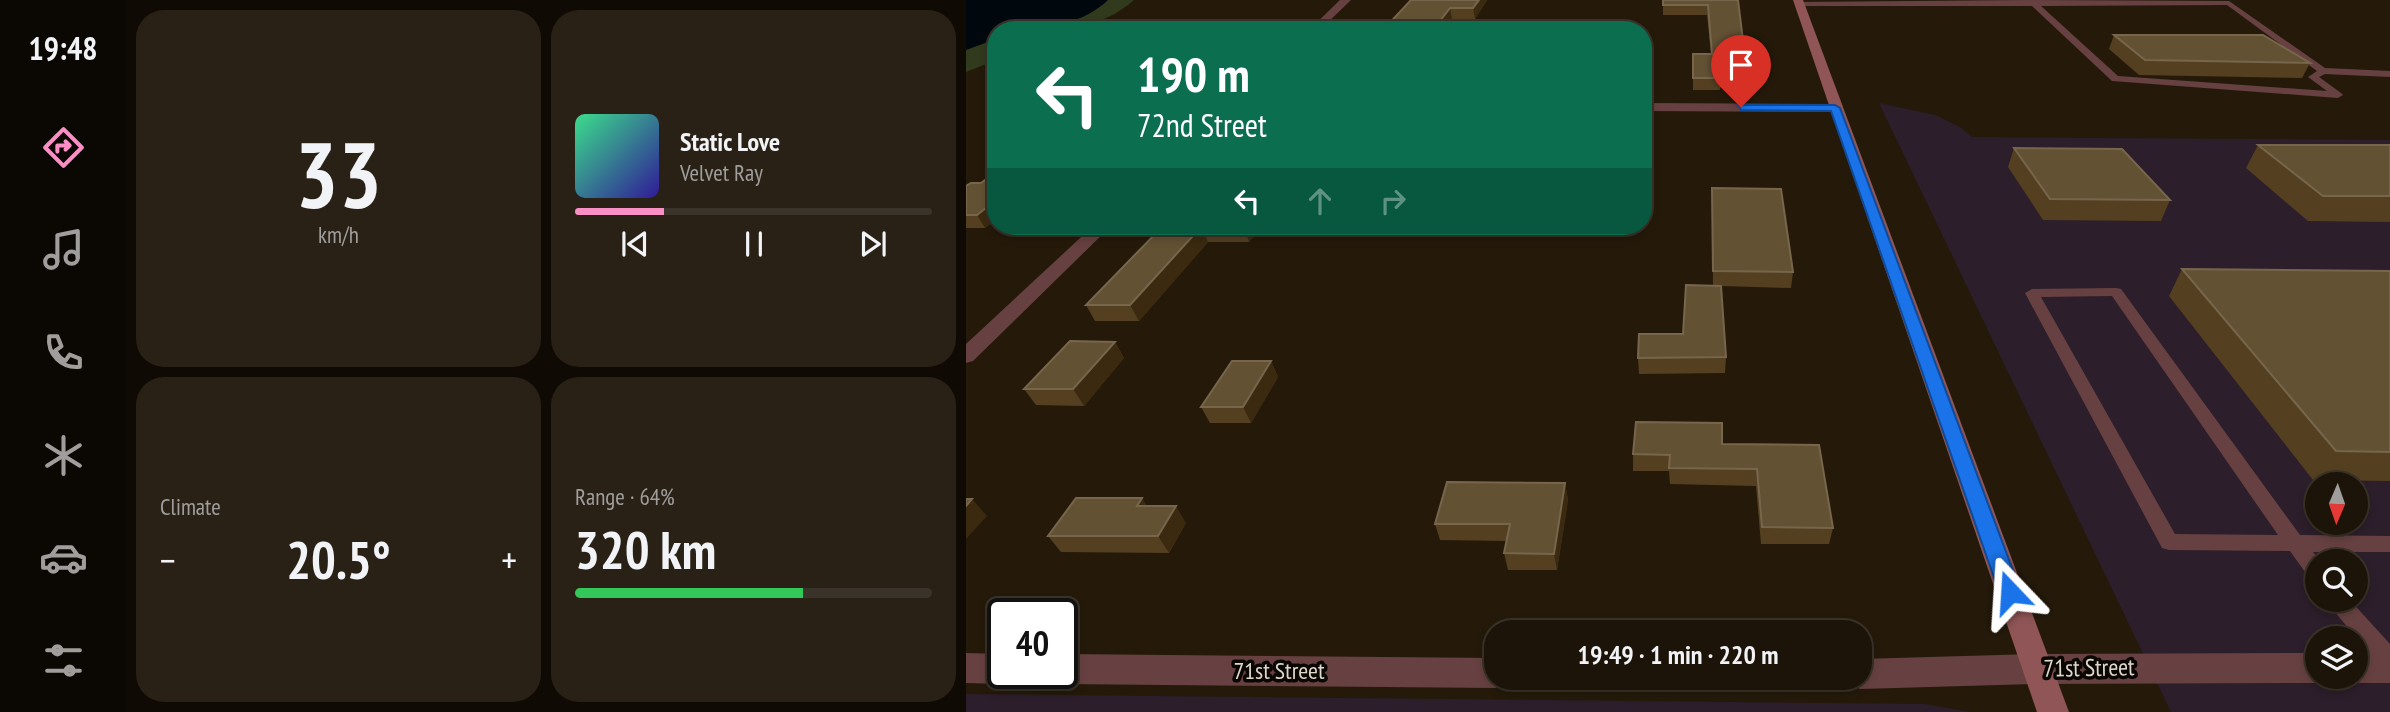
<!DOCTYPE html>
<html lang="en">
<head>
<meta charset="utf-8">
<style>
  :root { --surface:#1c1408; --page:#292116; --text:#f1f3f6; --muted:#a09e9c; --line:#3a3329; --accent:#fa8fc6 }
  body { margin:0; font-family:"PT Sans Narrow",sans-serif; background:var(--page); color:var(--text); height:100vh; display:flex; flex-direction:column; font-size:26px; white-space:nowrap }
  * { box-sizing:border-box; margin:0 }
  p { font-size:23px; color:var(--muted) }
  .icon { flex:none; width:38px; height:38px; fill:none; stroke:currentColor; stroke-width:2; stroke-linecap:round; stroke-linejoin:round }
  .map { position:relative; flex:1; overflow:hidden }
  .panel { display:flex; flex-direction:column; gap:10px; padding:10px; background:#0f0b04; width:840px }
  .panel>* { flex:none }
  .guide { position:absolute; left:21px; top:21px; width:665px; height:214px; border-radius:28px; box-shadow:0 4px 10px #0003,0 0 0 2px var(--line); background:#0b6e4f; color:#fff; overflow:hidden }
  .needle { width:46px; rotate:182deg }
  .tools { position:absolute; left:1339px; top:472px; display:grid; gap:14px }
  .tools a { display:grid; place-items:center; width:63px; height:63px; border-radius:50%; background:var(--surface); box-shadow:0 4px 10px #0003,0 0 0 2px var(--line); font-size:35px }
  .speed { position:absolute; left:21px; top:598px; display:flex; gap:14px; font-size:35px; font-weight:700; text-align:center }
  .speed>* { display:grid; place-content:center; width:91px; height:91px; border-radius:50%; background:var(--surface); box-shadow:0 4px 10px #0003,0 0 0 2px var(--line); line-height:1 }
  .speed .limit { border:4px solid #111; border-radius:10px; background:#fff; color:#111 }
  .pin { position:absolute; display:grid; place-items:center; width:60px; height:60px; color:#fff; margin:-72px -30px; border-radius:50% 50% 50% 0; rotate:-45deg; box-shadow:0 0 7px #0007 }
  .pin .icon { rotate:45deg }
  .me { position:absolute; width:77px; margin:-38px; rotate:340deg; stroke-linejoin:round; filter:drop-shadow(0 0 5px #0008) }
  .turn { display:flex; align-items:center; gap:24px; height:147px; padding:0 35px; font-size:32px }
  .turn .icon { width:91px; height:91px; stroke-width:2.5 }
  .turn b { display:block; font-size:49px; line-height:60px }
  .lanes { display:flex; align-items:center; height:66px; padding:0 35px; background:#0003; justify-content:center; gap:35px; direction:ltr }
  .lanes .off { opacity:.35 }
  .big { font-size:52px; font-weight:800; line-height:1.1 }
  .panel .widget { flex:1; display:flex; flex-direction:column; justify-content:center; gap:10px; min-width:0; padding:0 24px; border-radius:28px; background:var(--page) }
  .panel .dial { align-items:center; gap:0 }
  .dial b { font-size:91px; line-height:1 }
  .song { display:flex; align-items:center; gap:21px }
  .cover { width:84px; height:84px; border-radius:10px; background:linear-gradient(135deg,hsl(150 70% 55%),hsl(250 70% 35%)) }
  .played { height:7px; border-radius:4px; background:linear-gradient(90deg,var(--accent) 25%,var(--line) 25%) }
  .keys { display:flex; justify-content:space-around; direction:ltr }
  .heat { display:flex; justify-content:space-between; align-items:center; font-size:38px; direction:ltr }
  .charge { height:10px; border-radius:5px; background:linear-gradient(90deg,#34c759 64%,var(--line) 0) }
  .panel .tiles { flex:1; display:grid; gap:10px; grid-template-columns:repeat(2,1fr) }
  .trip { position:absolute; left:518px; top:620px; width:388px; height:70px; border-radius:28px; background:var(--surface); box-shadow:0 4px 10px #0003,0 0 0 2px var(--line); font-weight:800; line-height:70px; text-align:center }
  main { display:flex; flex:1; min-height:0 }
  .tabs { display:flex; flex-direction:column; width:126px; justify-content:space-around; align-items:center; background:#0b0803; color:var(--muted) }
  .tabs .icon { width:49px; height:49px }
  .tabs .active { color:var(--accent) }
  .tabs b { font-size:32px; color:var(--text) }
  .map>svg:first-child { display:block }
  .commercial { fill:#2c1e2a; fill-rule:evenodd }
  .green { fill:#313a1d }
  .water { fill:#00080e }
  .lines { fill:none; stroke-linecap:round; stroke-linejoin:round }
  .lane { fill:#674141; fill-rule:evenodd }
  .street { fill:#674141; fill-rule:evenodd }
  .secondary { fill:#905556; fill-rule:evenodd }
  .wall { fill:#544021 }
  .shaded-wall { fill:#3b2a10 }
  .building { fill:#635134; stroke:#77664c; stroke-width:2 }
  .route { fill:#1a73e8; stroke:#114b97; stroke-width:2 }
  .labels { text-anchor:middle; stroke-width:7; stroke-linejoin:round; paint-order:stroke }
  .near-street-label { font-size:24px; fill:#dfd8ce; stroke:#0a0602 }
</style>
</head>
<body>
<main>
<nav class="tabs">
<b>19:48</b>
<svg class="icon active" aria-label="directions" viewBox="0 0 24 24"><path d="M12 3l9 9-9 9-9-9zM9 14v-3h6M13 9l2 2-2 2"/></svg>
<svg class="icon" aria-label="music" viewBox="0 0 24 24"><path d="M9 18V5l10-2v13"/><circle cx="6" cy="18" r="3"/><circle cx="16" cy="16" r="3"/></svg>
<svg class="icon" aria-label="phone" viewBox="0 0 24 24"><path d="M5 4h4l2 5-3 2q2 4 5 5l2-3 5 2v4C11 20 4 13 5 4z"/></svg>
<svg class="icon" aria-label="climate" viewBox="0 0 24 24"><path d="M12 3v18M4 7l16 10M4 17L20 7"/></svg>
<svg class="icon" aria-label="car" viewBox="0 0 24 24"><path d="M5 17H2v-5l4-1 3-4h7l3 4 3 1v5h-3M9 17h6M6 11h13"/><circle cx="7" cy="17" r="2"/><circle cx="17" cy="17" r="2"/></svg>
<svg class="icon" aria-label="filters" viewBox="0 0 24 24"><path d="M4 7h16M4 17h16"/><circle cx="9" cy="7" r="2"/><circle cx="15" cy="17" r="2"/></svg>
</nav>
<section class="panel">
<div class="tiles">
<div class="widget dial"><b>33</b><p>km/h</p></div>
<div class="widget">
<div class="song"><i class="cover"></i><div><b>Static Love</b><p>Velvet Ray</p></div></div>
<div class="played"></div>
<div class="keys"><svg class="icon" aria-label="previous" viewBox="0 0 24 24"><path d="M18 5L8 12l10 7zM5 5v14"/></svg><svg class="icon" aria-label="pause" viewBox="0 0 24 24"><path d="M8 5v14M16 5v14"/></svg><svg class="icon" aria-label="next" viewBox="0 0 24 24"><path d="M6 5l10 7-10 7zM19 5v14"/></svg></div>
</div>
<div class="widget"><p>Climate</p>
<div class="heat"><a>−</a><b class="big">20.5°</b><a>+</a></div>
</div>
<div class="widget"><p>Range · 64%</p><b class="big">320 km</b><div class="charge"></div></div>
</div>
</section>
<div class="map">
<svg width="1424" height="712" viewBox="0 0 1424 712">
  <rect width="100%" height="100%" fill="#251a0a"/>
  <!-- commercial -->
  <path class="commercial" d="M913,103L969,115L994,127L1006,137L1424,140V712H1205ZM1351,485H1390V523H1351ZM1351,562H1390V600H1351ZM1351,639H1390V677H1351Z
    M0,694L959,704L1004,712H0Z"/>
  <!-- green -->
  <path class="green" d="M0,0H168C129,35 78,30 30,30V60L0,72Z"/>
  <!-- water -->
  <path class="water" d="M0,0H142C113,28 67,30 30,30V39L0,50Z"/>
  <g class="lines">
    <!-- lane -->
    <path class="lane" d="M1062,0L1263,1L1359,68L1424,71V77L1359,74L1353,77L1375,93L1377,95L1372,98L1146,81L1066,6H833L829,4L833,2ZM1261,5L1351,71L1342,77L1361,91L1152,76L1075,6Z
      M1150,288L1155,289L1334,535L1424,536V552H1347L1355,562H1351V582L1344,579L1324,551L1203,550L1196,548L1059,293L1066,289ZM1146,296L1312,535L1209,534L1075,297Z
      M1359,600H1384L1424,644V672L1416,669Z"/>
    <!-- street -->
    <path class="street" d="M374,0H385L354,30H343Z
      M677,103L869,104L876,108L869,112L677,111Z
      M127,226H145L7,361L0,363V344Z
      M0,653L37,654V674H50L48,679L37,684L0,683Z
      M1351,653V677H1362L1351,683L1071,684L894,689L883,684L880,677H894V659L1071,654Z
      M1424,653V683H1390L1379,678L1390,677V654Z
      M96,654L530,658V677H544L541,683L530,688L96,684L85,679L83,674H96Z"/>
    <!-- secondary -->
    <path class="secondary" d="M827,0H837L1103,712H1071Z"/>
  </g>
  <!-- wall -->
  <path class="wall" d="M445,0H521L509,19H486L477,30H417Z
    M772,0L781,73V85L755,84L754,90H727V54H745L741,15H697V5Z
    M1148,35L1344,63L1336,78L1173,75L1143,49Z
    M1292,145H1424V222L1342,221L1280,168Z
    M1048,148L1204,200L1195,221L1077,220L1042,167Z
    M30,172V220L19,228H0V186L15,183Z
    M746,188L827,272L825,288L755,286L760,357L759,373L673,374L672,358L717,334L747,286Z
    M197,226H297L283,242H242L173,321H129L120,305Z
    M1216,269L1424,271V481L1347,480L1203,296Z
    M149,342L158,358L118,406L70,405L58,389Z
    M305,361L312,377L285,423H244L235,407Z
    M756,444L853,445L867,528L863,544H795L790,486L704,484L703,471H667V454Z
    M599,483L602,500L591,570H542L538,553L541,541L474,540L469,524Z
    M181,506L220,523L203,553L95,552L82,536Z"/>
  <!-- shaded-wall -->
  <path class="shaded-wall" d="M513,0H521L509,19L507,8Z
    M484,8L486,19L477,30H467Z
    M30,200V220L19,228L11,215Z
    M279,226H297L283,242L278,227Z
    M235,227L242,242L173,321L164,305Z
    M149,342L158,358L118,406L107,389Z
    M305,361L312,377L285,423L277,407Z
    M599,483L602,500L591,570L588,554Z
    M176,498L187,515L171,506Z
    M6,499L21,516L0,539V506Z
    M210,506L220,523L203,553L192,536Z"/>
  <!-- building -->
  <path class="building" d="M445,0H513L507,8H484L467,30H417Z
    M697,0H772L781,73H755V78H727V54H746L742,5H697Z
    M1148,35H1297L1344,63L1179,60Z
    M1292,145H1424V196H1357Z
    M1048,148L1156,149L1204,200L1084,199Z
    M30,172V200L11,215H0V186L5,183H15Z
    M746,188L815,189L827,272L747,271Z
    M197,226H279L278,227H235L164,305H120Z
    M1216,269L1424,271V452L1370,451Z
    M720,285L755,286L760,357L672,358L673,334H717Z
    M104,341L149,342L107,389H58Z
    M266,361H305L277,407H235Z
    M670,422L756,423V444L853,445L867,528L796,527L791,469L703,468L704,455L667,454Z
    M481,482L599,483L588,554L538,553L544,524H469Z
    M110,498H176L171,506H210L192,536H82Z
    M0,499H6L0,506Z"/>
  <!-- route -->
  <path class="route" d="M772,105H869L874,108L1055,592L1051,599L1044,602L1036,599L1033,592L865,111L775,110Z"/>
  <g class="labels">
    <!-- near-street labels -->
    <g class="near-street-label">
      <text transform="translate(1123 668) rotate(-1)" y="8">71st Street</text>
      <text x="313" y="679">71st Street</text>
    </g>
  </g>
</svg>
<div class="tools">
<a><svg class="needle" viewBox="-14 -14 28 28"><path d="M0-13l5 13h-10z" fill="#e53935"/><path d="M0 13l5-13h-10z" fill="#a09e9c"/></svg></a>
<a><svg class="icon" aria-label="search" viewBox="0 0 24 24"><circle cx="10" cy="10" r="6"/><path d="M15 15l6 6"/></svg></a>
<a><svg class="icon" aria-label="layers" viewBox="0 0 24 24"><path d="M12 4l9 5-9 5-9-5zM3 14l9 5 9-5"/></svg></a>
</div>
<div class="speed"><div class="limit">40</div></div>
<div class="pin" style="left:775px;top:107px;background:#d93025"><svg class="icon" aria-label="arrive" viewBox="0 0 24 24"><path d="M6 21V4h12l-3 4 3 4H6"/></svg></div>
<svg class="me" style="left:1044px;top:592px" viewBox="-20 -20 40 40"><path d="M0-17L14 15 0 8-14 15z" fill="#1a73e8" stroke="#fff" stroke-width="4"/></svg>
<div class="trip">19:49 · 1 min · 220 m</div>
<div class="guide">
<div class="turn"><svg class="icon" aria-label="left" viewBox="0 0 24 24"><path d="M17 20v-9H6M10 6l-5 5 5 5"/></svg><div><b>190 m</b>72nd Street</div></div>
<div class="lanes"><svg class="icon" aria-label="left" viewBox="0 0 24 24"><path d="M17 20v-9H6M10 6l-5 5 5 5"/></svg><svg class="icon off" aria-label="ahead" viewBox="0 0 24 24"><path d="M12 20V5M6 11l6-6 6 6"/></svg><svg class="icon off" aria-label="right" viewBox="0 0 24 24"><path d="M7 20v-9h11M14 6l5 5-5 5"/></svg></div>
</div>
</div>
</main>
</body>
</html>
